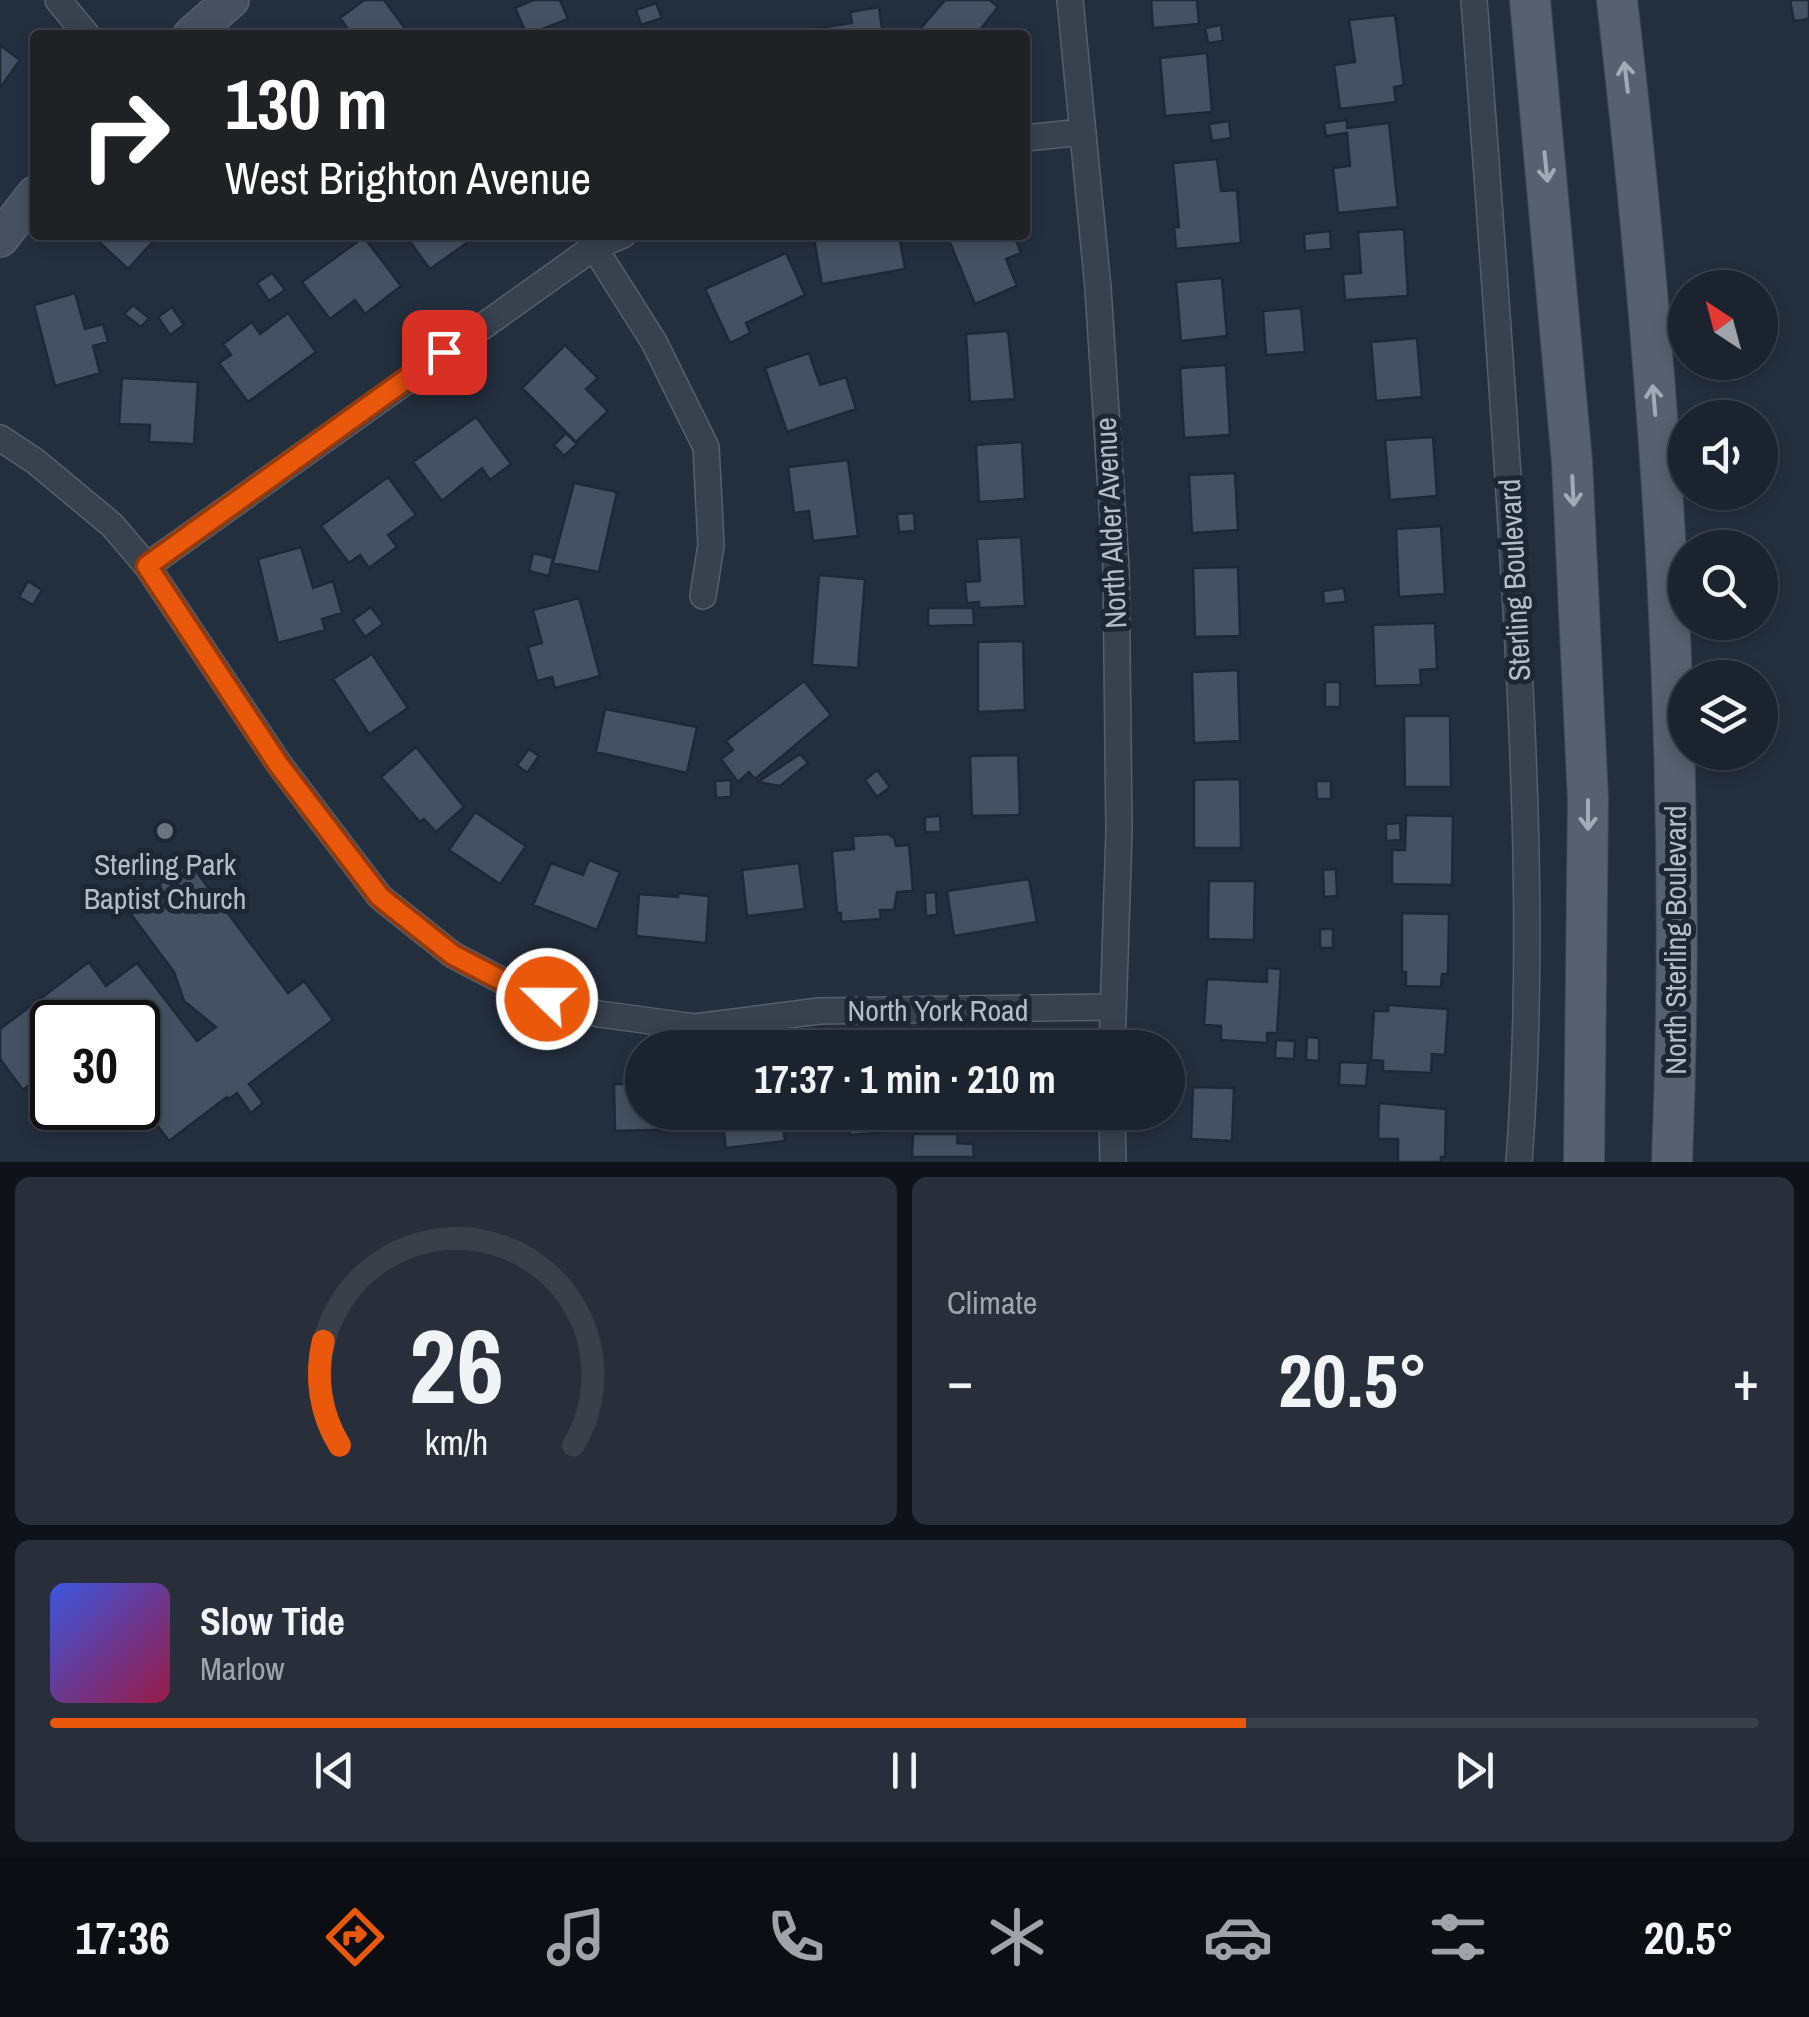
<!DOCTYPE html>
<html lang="en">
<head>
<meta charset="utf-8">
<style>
  :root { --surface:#1b232e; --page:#282f3a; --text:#f1f3f6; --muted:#a0a4aa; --line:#39404a; --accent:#ea580c }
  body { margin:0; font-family:"Archivo Narrow",sans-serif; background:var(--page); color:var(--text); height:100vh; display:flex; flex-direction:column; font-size:38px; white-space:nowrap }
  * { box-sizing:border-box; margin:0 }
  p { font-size:32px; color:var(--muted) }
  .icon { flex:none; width:55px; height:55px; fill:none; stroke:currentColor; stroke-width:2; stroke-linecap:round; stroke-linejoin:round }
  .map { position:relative; height:1162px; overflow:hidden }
  .side { display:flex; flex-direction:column; gap:15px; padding:15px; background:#0f1319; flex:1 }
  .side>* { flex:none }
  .top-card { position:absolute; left:30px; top:30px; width:1000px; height:210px; border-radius:10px; box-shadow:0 5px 15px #0003,0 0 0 2px var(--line); background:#202124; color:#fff; overflow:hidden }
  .needle { width:65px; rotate:324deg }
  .fabs { position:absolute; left:1668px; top:270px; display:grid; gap:20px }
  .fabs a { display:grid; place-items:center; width:110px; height:110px; border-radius:50%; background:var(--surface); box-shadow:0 5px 15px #0003,0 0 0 2px var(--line); font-size:50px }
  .speed { position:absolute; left:30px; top:1000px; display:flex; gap:20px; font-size:50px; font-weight:700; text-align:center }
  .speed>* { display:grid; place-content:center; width:130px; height:130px; border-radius:50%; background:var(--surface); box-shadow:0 5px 15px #0003,0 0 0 2px var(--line); line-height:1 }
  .speed .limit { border:5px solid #111; border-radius:15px; background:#fff; color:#111 }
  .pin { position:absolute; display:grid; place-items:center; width:85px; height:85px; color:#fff; margin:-42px; border-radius:20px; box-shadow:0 5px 15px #0006 }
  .me { position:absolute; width:110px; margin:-55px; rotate:292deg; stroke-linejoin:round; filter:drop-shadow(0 0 8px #0008) }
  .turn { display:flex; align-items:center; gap:35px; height:210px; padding:0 30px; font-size:45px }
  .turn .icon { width:130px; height:130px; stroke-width:2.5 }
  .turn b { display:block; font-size:70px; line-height:85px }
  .big { font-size:75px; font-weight:800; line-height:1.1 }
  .side .card { flex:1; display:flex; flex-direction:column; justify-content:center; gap:15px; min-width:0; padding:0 35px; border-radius:15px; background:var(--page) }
  .side .dial { align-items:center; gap:0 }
  .dial svg { height:260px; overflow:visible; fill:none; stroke:var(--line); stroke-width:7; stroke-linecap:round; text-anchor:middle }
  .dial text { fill:var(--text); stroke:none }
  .song { display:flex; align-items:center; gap:30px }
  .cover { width:120px; height:120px; border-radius:15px; background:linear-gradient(135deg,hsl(230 70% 55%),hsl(340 70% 35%)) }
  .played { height:10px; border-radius:5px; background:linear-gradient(90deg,var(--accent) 70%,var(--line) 70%) }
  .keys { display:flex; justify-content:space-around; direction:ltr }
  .heat { display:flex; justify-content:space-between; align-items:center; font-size:55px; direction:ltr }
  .side .tiles { flex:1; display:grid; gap:15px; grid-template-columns:1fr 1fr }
  .card:last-child { grid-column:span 2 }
  .trip { position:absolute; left:625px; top:1030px; width:560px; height:100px; border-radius:50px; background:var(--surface); box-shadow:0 5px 15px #0003,0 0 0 2px var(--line); font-weight:800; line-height:100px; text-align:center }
  .dock { display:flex; height:160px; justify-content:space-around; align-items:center; background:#0b0e12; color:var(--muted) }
  .dock .icon { width:70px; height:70px }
  .dock .current { color:var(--accent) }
  .dock b { font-size:45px; color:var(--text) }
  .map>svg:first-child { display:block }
  .building { fill:#455162; stroke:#1f2835; stroke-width:2.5 }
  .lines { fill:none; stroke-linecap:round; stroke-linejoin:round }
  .street-casing { stroke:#565f6c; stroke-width:28 }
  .secondary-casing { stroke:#565f6c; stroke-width:38 }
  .primary-casing { stroke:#414a57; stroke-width:42 }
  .street { stroke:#38414e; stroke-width:25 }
  .secondary { stroke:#465061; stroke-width:35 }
  .primary { stroke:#56606e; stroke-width:40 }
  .oneway { stroke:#a1aab7 }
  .route-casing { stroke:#983908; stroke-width:25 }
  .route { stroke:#ea580c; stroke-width:18 }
  .worship-dot { fill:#6b7280; stroke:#1d2633; stroke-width:4 }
  .labels { text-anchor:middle; stroke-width:10; stroke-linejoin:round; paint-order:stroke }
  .street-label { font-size:30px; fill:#b4bcc9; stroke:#1d2633 }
  .poi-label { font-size:30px; fill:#b4bcc9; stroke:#1d2633 }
</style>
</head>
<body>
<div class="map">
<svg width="1809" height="1162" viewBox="0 0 1809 1162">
  <rect width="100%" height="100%" fill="#242f3e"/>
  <!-- building -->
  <path class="building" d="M364,0H384L410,35H346L350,32L340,18Z
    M533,0H560L568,19L527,35L515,8Z
    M945,0H990L998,7L976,35H915Z
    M1151,0H1197L1199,24L1153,28Z
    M1790,0H1809V19L1794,21Z
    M656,3L662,18L641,25L636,10Z
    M879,7L883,35H798V31L852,23L850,12Z
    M1395,15L1404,85L1394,87L1396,102L1340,109L1334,65L1355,62L1349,20Z
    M1221,25L1223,41L1208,43L1205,28Z
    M0,45L20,60L0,88Z
    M1207,53L1212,112L1165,116L1160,58Z
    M1347,120V128L1389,123L1398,207L1338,213L1333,168L1350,166L1347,133L1326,136L1324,123Z
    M1229,121L1231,138L1212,141L1209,124Z
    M1217,159L1221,191L1237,190L1241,243L1176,249L1174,227H1179L1173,163Z
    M1404,229L1408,296L1345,300L1343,274L1361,273L1358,232Z
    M1330,231L1331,249L1305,251L1304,234Z
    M98,235H159L128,269L95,238Z
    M405,235H478L430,269Z
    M835,235H899L905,269L822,284L814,239Z
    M947,235H1014L1021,253L1006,259L1017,286L975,304Z
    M364,237L401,286L365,314L355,300L330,319L302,282Z
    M786,253L805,295L746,323L750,333L730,343L705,289Z
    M272,273L285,290L269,301L257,283Z
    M1222,278L1227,336L1181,341L1176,282Z
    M75,293L85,329L103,324L108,342L93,346L100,373L55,386L34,305Z
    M133,305L149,318L141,327L124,314Z
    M172,307L184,325L170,335L158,317Z
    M1301,308L1305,352L1266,355L1263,311Z
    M288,313L316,352L248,402L219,363L231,355L223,344L252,322L260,334Z
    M1008,331L1015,399L970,402L966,334Z
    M1417,338L1422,397L1376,401L1371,342Z
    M565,345L598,378L586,389L608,411L576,442L522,388Z
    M809,353L820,385L846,377L856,409L787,432L765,368Z
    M1226,365L1230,435L1184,438L1180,368Z
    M122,378L198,382L194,444L149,442L150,425L119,424Z
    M476,417L511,464L490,480L482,468L442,501L413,462Z
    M566,433L577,444L564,456L554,445Z
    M1433,437L1437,496L1390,500L1385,440Z
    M1022,442L1025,499L979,502L976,445Z
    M848,460L858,536L813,541L809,511L794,513L788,467Z
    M1235,473L1238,530L1192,533L1189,475Z
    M388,477L416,515L388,535L397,547L369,568L360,555L349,563L321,526Z
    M574,483L617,492L599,572L553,563Z
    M914,513L915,531L899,532L897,514Z
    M1441,526L1445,594L1399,597L1396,529Z
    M1021,537L1025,606L979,608V602L967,603L965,582L980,581L977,539Z
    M301,547L313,588L333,581L342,613L322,619L325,630L278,643L258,559Z
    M533,553L553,558L549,576L529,571Z
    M1238,567L1240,636L1195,637L1193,568Z
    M819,575L865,579L858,668L812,665Z
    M28,581L42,590L33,605L19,597Z
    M1344,588L1346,602L1324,604L1323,591Z
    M579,598L600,676L555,688L552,677L537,681L528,647L542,643L533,610Z
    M371,607L383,624L365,637L353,620Z
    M928,608H973L974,625L928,626Z
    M1435,623L1437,669L1420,670L1421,685L1375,686L1373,625Z
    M1023,641L1025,710L978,712V642Z
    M372,654L408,708L369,734L333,679Z
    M1238,670L1240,741L1194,743L1192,672Z
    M804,681L831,715L755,779L749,772L738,782L721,759L733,750L726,741Z
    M1325,682H1340V707H1325Z
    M605,709L697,727L687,773L596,752Z
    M1404,716H1450L1451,787H1405Z
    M416,747L464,807L436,832L424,819L420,822L381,777Z
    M529,749L539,756L527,773L517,765Z
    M800,754L808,763L780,786L758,782Z
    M1018,755L1020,815L972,816L970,756Z
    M877,770L890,787L877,797L865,780Z
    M1240,779L1241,848H1194V780Z
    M731,780V797L716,798L715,781Z
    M1316,781H1331V799H1317Z
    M475,812L526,846L500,884L449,850Z
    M1406,815L1453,816L1452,885L1392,884V850H1405Z
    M940,816L941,832H925V817Z
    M1400,823L1401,840L1386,841V824Z
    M888,834L894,838L896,846L909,845L913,891L897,892L894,910H880L881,919L841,922V913H837L832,851L854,849L853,836Z
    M589,860L620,872L597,930L533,905L551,863L583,875Z
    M189,862L288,993L304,981L333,1020L249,1084L263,1103L251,1113L237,1093L229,1099L227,1097L169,1141L138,1100V1022H52V1068L23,1090L0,1059V1029L89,962L106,986L137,963L197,1041L216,1027L184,1001L174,972L127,909Z
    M799,863L805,909L747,916L742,870Z
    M1336,869L1337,896L1324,897L1323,870Z
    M1029,879L1037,922L954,936L947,891Z
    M1209,881H1255L1254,940L1208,939Z
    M936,892L937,915L926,916L925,893Z
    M678,893L709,896L706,943L636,936L639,894L678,897Z
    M1402,913L1449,914L1448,974H1442L1441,987L1406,986V972H1402Z
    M1320,929H1333V948H1320Z
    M1267,968L1281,969L1277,1033H1267V1043L1221,1040V1026L1204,1025L1207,979L1267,982Z
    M1388,1005L1448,1009L1445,1055L1432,1054L1431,1073L1383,1071V1061L1371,1060L1374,1011H1388Z
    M1307,1037L1319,1038V1061L1306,1060Z
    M1276,1040L1295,1041L1294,1059L1275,1058Z
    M1340,1062L1368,1063L1366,1086L1339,1085Z
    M614,1084H642V1112H684L685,1129L615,1131Z
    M1193,1087L1234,1088L1232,1141L1191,1139Z
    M1379,1103L1446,1109L1445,1157H1441V1162H1398V1139H1378Z
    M721,1112H781L785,1141L726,1148Z
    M814,1112H881L885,1114L886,1132L850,1135L849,1119L814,1121Z
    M993,1112H1041L1040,1132L993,1131Z
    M913,1134H958L957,1143L973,1144L974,1157H912Z"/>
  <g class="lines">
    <!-- street casing -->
    <g class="street-casing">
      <path id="street" d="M58,0L87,35
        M1070,0L1098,288L1116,567L1119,832L1112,1048
        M1474,0C1488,186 1502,372 1513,558C1525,758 1534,961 1519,1162
        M1025,138L1083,132
        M594,247L654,342L706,447L711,545L703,596
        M0,438L35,461L112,525L147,566L279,764L380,897L453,955L526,993L599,1014L695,1027L819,1011L1112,1007
        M147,566L594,247L623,235
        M1112,1112L1113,1162"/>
    </g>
    <!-- secondary casing -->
    <g class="secondary-casing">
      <path id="secondary" d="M191,35L231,0
        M0,239L35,194"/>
    </g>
    <!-- primary casing -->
    <g class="primary-casing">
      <path id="primary" d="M1530,0L1572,462L1588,799L1584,1162
        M1617,0C1662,386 1688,773 1672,1162"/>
    </g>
    <!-- street -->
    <use href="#street" class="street"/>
    <!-- secondary -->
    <use href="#secondary" class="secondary"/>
    <!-- primary -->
    <use href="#primary" class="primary"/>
  </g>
  <!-- one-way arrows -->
  <defs><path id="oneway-shaft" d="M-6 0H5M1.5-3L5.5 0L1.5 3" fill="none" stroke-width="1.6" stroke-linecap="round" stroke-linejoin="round" transform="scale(2.5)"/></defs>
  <g class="oneway">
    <use href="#oneway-shaft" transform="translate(1626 77) rotate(-97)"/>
    <use href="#oneway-shaft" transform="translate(1546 167) rotate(84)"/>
    <use href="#oneway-shaft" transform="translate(1654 400) rotate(-95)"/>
    <use href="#oneway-shaft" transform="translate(1573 491) rotate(87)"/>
    <use href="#oneway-shaft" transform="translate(1588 815) rotate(90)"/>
  </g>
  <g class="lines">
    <!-- route casing -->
    <g class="route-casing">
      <path id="route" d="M444,352L147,566L278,764L380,897L453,955L526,993L547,999"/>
    </g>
    <!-- route -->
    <use href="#route" class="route"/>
  </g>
  <!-- markers -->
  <circle class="worship-dot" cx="165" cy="831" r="10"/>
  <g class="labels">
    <!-- street labels -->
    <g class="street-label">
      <text transform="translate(1111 523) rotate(-93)" y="10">North Alder Avenue</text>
      <text transform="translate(1515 580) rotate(-93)" y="10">Sterling Boulevard</text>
      <text transform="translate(1676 940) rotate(-90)" y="10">North Sterling Boulevard</text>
      <text x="938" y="1021">North York Road</text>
    </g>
    <!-- poi labels -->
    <g class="poi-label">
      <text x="165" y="875">Sterling Park<tspan x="165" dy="34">Baptist Church</tspan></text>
    </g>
  </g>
</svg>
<div class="fabs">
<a><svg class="needle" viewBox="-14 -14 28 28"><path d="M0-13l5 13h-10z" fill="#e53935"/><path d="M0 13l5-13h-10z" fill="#a0a4aa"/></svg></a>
<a><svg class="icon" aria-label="sound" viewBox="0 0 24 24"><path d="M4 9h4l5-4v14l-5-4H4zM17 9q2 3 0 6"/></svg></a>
<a><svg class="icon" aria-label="search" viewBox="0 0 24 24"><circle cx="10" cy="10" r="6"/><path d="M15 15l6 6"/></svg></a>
<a><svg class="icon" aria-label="layers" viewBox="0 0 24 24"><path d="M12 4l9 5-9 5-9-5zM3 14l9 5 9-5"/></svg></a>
</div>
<div class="speed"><div class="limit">30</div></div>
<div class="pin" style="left:444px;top:352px;background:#d93025"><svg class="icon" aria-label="arrive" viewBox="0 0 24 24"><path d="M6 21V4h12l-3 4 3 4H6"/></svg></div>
<svg class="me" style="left:547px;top:999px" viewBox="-20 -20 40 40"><circle r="17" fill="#ea580c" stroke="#fff" stroke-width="3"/><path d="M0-11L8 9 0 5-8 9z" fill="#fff"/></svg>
<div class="trip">17:37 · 1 min · 210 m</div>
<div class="top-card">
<div class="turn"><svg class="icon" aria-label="right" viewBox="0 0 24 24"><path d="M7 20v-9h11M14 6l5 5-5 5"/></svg><div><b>130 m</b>West Brighton Avenue</div></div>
</div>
</div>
<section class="side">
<div class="tiles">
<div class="card dial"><svg viewBox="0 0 100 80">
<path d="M14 69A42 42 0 1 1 86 69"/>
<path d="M14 69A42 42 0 0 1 9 37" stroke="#ea580c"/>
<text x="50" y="56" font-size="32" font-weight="700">26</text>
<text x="50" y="72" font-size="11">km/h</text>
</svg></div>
<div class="card"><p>Climate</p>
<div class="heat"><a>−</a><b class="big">20.5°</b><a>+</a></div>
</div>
<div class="card">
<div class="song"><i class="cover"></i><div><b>Slow Tide</b><p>Marlow</p></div></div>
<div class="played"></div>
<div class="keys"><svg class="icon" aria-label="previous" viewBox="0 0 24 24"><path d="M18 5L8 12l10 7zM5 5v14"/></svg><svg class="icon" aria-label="pause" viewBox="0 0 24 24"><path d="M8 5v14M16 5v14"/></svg><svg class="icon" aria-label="next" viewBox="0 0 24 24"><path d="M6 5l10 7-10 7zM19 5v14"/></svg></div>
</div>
</div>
</section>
<nav class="dock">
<b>17:36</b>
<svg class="icon current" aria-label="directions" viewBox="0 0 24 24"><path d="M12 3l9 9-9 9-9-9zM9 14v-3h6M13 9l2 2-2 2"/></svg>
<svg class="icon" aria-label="music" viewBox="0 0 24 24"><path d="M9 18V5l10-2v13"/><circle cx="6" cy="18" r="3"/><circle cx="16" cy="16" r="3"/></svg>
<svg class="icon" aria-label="phone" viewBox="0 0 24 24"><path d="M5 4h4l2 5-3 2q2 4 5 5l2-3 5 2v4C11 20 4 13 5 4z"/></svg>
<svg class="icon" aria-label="climate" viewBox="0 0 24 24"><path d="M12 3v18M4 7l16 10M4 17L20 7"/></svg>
<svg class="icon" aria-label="car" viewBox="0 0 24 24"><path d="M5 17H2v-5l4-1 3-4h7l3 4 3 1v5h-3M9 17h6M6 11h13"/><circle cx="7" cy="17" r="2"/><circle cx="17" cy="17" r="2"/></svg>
<svg class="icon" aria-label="filters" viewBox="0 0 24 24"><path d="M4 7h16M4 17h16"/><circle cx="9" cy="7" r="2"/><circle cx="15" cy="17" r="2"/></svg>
<b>20.5°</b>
</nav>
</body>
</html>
